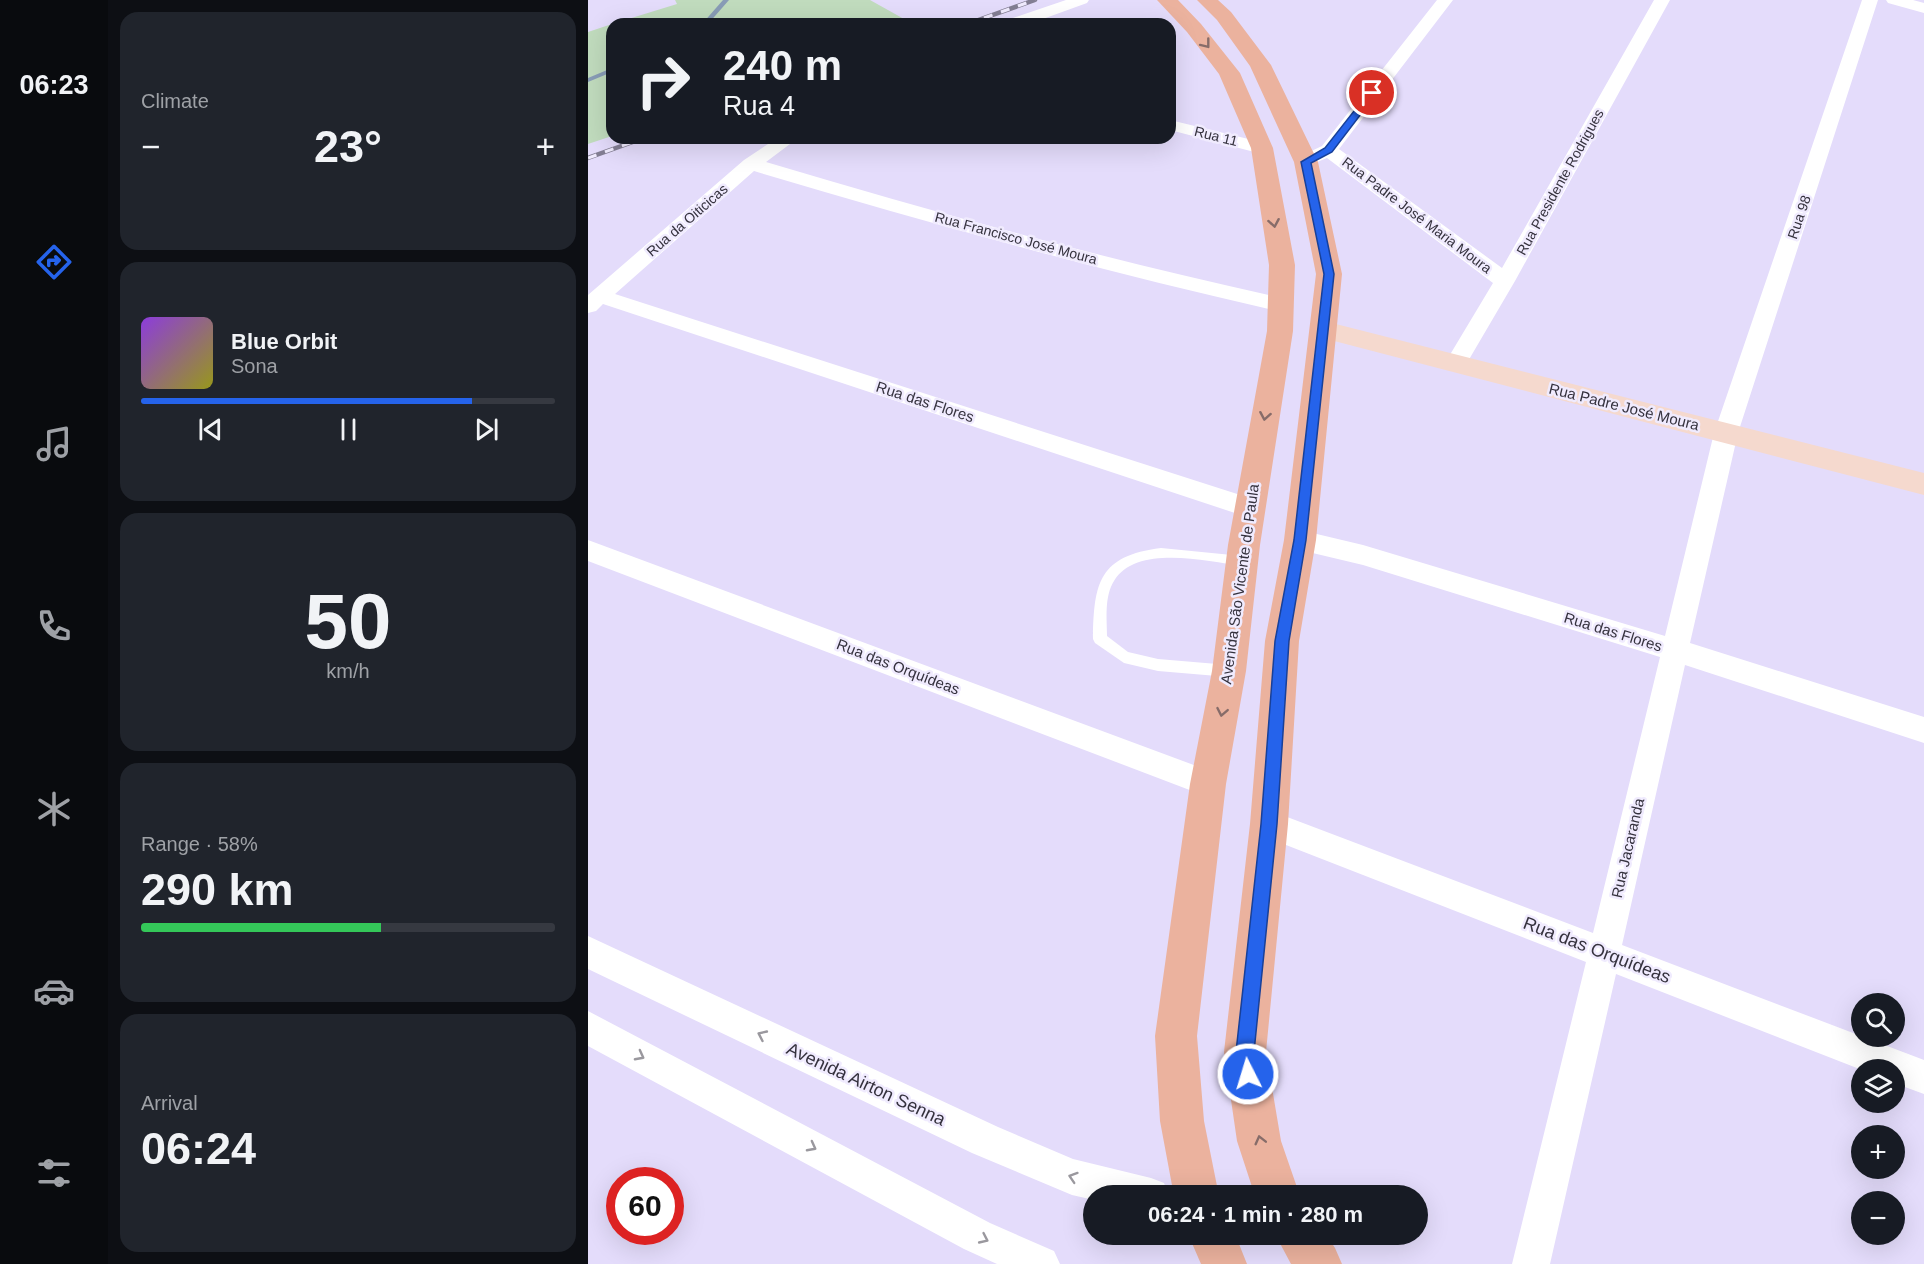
<!DOCTYPE html>
<html lang="en">
<head>
<meta charset="utf-8">
<style>
  :root { --surface:#171b24; --page:#20242c; --text:#f1f3f6; --muted:#9ea1a6; --line:#363941; --accent:#2563eb }
  body { margin:0; font-family:Arial,sans-serif; background:var(--page); color:var(--text); height:100vh; display:flex; flex-direction:column; font-size:22px; white-space:nowrap }
  * { box-sizing:border-box; margin:0 }
  p { font-size:20px; color:var(--muted) }
  .icon { flex:none; width:33px; height:33px; fill:none; stroke:currentColor; stroke-width:2; stroke-linecap:round; stroke-linejoin:round }
  .map { position:relative; flex:1; overflow:hidden }
  .drawer { display:flex; flex-direction:column; gap:12px; padding:12px; background:#0d0f14; width:480px }
  .drawer>* { flex:none }
  .hud { position:absolute; left:18px; top:18px; width:570px; height:126px; border-radius:18px; box-shadow:0 6px 24px #0002; background:#171b24; color:var(--text); overflow:hidden }
  .fabs { position:absolute; left:1263px; top:993px; display:grid; gap:12px }
  .fabs a { display:grid; place-items:center; width:54px; height:54px; border-radius:50%; background:var(--surface); box-shadow:0 6px 24px #0002; font-size:30px }
  .speed { position:absolute; left:18px; top:1167px; display:flex; gap:12px; font-size:30px; font-weight:700; text-align:center }
  .speed>* { display:grid; place-content:center; width:78px; height:78px; border-radius:50%; background:var(--surface); box-shadow:0 6px 24px #0002; line-height:1 }
  .speed .limit { border:9px solid #d22; background:#fff; color:#111 }
  .pin { position:absolute; display:grid; place-items:center; width:51px; height:51px; color:#fff; margin:-26px; border:3px solid #fff; border-radius:50%; box-shadow:0 2px 6px #0007 }
  .me { position:absolute; width:66px; margin:-33px; rotate:355deg; stroke-linejoin:round; filter:drop-shadow(0 0 4px #0008) }
  .turn { display:flex; align-items:center; gap:21px; height:126px; padding:0 18px; font-size:27px }
  .turn .icon { width:78px; height:78px; stroke-width:2.5 }
  .turn b { display:block; font-size:42px; line-height:51px }
  .big { font-size:45px; font-weight:600; line-height:1.1 }
  .drawer .card { flex:1; display:flex; flex-direction:column; justify-content:center; gap:9px; min-width:0; padding:0 21px; border-radius:18px; background:var(--page) }
  .drawer .dial { align-items:center; gap:0 }
  .dial b { font-size:78px; line-height:1 }
  .song { display:flex; align-items:center; gap:18px }
  .cover { width:72px; height:72px; border-radius:9px; background:linear-gradient(135deg,hsl(270 70% 55%),hsl(60 70% 35%)) }
  .played { height:6px; border-radius:3px; background:linear-gradient(90deg,var(--accent) 80%,var(--line) 80%) }
  .keys { display:flex; justify-content:space-around; direction:ltr }
  .heat { display:flex; justify-content:space-between; align-items:center; font-size:33px; direction:ltr }
  .charge { height:9px; border-radius:4px; background:linear-gradient(90deg,#34c759 58%,var(--line) 0) }
  .trip { position:absolute; left:495px; top:1185px; width:345px; height:60px; border-radius:30px; background:var(--surface); box-shadow:0 6px 24px #0002; font-weight:600; line-height:60px; text-align:center }
  main { display:flex; flex:1; min-height:0 }
  .tab-bar { display:flex; flex-direction:column; width:108px; justify-content:space-around; align-items:center; background:#090b0e; color:var(--muted) }
  .tab-bar .icon { width:42px; height:42px }
  .tab-bar .selected { color:var(--accent) }
  .tab-bar b { font-size:27px; color:var(--text) }
  .map>svg:first-child { display:block }
  .green { fill:#c0dbbd }
  .lines { fill:none; stroke-linecap:round; stroke-linejoin:round }
  .stream { fill:#889cb6; fill-rule:evenodd }
  .lane { fill:#fff; fill-rule:evenodd }
  .street { fill:#fff; fill-rule:evenodd }
  .secondary { fill:#f5d9ce; fill-rule:evenodd }
  .primary { fill:#ebb29e; fill-rule:evenodd }
  .rail-casing { stroke:#837e93; stroke-width:4.5 }
  .rail { stroke:#f0ebfe; stroke-width:3; stroke-dasharray:9; stroke-linecap:butt }
  .oneway { stroke:#876c69 }
  .oneway2 { stroke:#9a989e }
  .route { fill:#2563eb; stroke:#184099; stroke-width:1.5 }
  .labels { text-anchor:middle; stroke-width:5; stroke-linejoin:round; paint-order:stroke }
  .far-street-label { font-size:14px; fill:#35323e; stroke:#f0ebfe }
  .street-label { font-size:15px; fill:#35323e; stroke:#f0ebfe }
  .near-street-label { font-size:18px; fill:#35323e; stroke:#f0ebfe }
</style>
</head>
<body>
<main>
<nav class="tab-bar">
<b>06:23</b>
<svg class="icon selected" aria-label="directions" viewBox="0 0 24 24"><path d="M12 3l9 9-9 9-9-9zM9 14v-3h6M13 9l2 2-2 2"/></svg>
<svg class="icon" aria-label="music" viewBox="0 0 24 24"><path d="M9 18V5l10-2v13"/><circle cx="6" cy="18" r="3"/><circle cx="16" cy="16" r="3"/></svg>
<svg class="icon" aria-label="phone" viewBox="0 0 24 24"><path d="M5 4h4l2 5-3 2q2 4 5 5l2-3 5 2v4C11 20 4 13 5 4z"/></svg>
<svg class="icon" aria-label="climate" viewBox="0 0 24 24"><path d="M12 3v18M4 7l16 10M4 17L20 7"/></svg>
<svg class="icon" aria-label="car" viewBox="0 0 24 24"><path d="M5 17H2v-5l4-1 3-4h7l3 4 3 1v5h-3M9 17h6M6 11h13"/><circle cx="7" cy="17" r="2"/><circle cx="17" cy="17" r="2"/></svg>
<svg class="icon" aria-label="filters" viewBox="0 0 24 24"><path d="M4 7h16M4 17h16"/><circle cx="9" cy="7" r="2"/><circle cx="15" cy="17" r="2"/></svg>
</nav>
<section class="drawer">
<div class="card"><p>Climate</p>
<div class="heat"><a>−</a><b class="big">23°</b><a>+</a></div>
</div>
<div class="card">
<div class="song"><i class="cover"></i><div><b>Blue Orbit</b><p>Sona</p></div></div>
<div class="played"></div>
<div class="keys"><svg class="icon" aria-label="previous" viewBox="0 0 24 24"><path d="M18 5L8 12l10 7zM5 5v14"/></svg><svg class="icon" aria-label="pause" viewBox="0 0 24 24"><path d="M8 5v14M16 5v14"/></svg><svg class="icon" aria-label="next" viewBox="0 0 24 24"><path d="M6 5l10 7-10 7zM19 5v14"/></svg></div>
</div>
<div class="card dial"><b>50</b><p>km/h</p></div>
<div class="card"><p>Range · 58%</p><b class="big">290 km</b><div class="charge"></div></div>
<div class="card"><p>Arrival</p><b class="big">06:24</b></div>
</section>
<div class="map">
<svg width="1336" height="1264" viewBox="0 0 1336 1264">
  <rect width="100%" height="100%" fill="#e4dcfb"/>
  <!-- green -->
  <path class="green" d="M87,0H282L325,24H24L89,4Z
    M24,24V136L0,144V32Z"/>
  <g class="lines">
    <!-- stream -->
    <path class="stream" d="M135,0H141L120,24H114Z
      M24,68V72L0,82V78Z"/>
    <!-- lane -->
    <path class="lane" d="M573,548L654,556L660,561L654,566C619,561 548,544 526,581C516,597 519,619 519,636L540,652L570,659L641,665L646,667L648,671L646,675L641,677L570,671L536,663L507,643L505,639C506,582 511,556 573,548Z"/>
    <!-- street -->
    <path class="street" d="M478,0H501L499,3L441,24H417L419,20Z
      M849,0H865L751,149L914,268L1066,0H1082L927,281L876,368L868,371L860,368L857,363L905,283L739,158L724,164L717,162L715,158L717,154L734,146Z
      M1274,0H1290L1150,433L1102,643L1336,717V743L1097,665L1034,945L1336,1060V1094L1306,1083V1070H1274L1028,974L962,1264H924L998,962L670,834L666,824L670,814L681,810L1005,933L1072,657L775,565L712,550L703,547L699,540L703,533L712,530L775,545L1077,636L1126,433Z
      M1298,0H1325L1336,3V13L1300,3Z
      M582,120L681,144L683,148L681,152L674,154L582,130Z
      M189,138H210L178,162C348,213 521,260 694,298L702,300L705,305L702,310L694,312C517,272 340,223 166,171L27,294L671,501L674,508L671,515L662,517L653,515L15,304L8,311L0,313V295L156,160Z
      M0,540L630,774L635,784L630,794L620,797L0,561Z
      M0,936L410,1127L485,1159L563,1178L576,1183L581,1196H506V1200L484,1195L384,1153L0,969Z
      M0,1011L402,1223L466,1251L472,1264H409L376,1249L0,1046Z"/>
    <!-- secondary -->
    <path class="secondary" d="M736,321L1336,473V495L727,336L723,330L727,324Z"/>
    <!-- primary -->
    <path class="primary" d="M569,0H590L613,24L652,73L685,148L707,265L705,331L672,545L658,671L638,784L609,1036L616,1121L631,1196H586L572,1121L567,1036L602,784L624,671L640,545L679,331L681,265L663,148L631,74L599,32Z
      M609,0H630L643,12L683,65L730,162L754,274L728,540L711,641L700,824L678,1052L693,1141L712,1196H667L649,1141L636,1052L662,824L677,641L696,540L728,274L706,162L662,66L629,20Z
      M600,1234H647L659,1264H613Z
      M687,1234H738L747,1248L754,1264H703Z"/>
    <!-- rail casing -->
    <g class="rail-casing">
      <path id="rail" d="M379,24L447,0
        M0,158L56,138"/>
    </g>
    <!-- rail -->
    <use href="#rail" class="rail"/>
  </g>
  <!-- one-way arrows -->
  <defs><path id="oneway-chevron" d="M-2-3.5L2.5 0L-2 3.5" fill="none" stroke-width="1.6" stroke-linecap="round" stroke-linejoin="round" transform="scale(1.5)"/></defs>
  <g class="oneway">
    <use href="#oneway-chevron" transform="translate(618 44) rotate(52)"/>
    <use href="#oneway-chevron" transform="translate(686 223) rotate(80)"/>
    <use href="#oneway-chevron" transform="translate(677 416) rotate(100)"/>
    <use href="#oneway-chevron" transform="translate(634 712) rotate(101)"/>
    <use href="#oneway-chevron" transform="translate(672 1140) rotate(-104)"/>
  </g>
  <g class="oneway2">
    <use href="#oneway-chevron" transform="translate(174 1035) rotate(-155)"/>
    <use href="#oneway-chevron" transform="translate(52 1056) rotate(28)"/>
    <use href="#oneway-chevron" transform="translate(224 1147) rotate(28)"/>
    <use href="#oneway-chevron" transform="translate(485 1177) rotate(-162)"/>
    <use href="#oneway-chevron" transform="translate(396 1239) rotate(25)"/>
  </g>
  <!-- route -->
  <path class="route" d="M781,92L789,93L744,152L723,163L746,274L718,540L701,641L689,824L666,1052L669,1074L667,1080L660,1082L654,1080L648,1052L673,824L687,641L706,540L736,274L713,162L737,148Z"/>
  <g class="labels">
    <!-- far-street labels -->
    <g class="far-street-label">
      <text transform="translate(628 136) rotate(14)" y="5">Rua 11</text>
      <text transform="translate(972 182) rotate(-61)" y="5">Rua Presidente Rodrigues</text>
      <text transform="translate(829 215) rotate(37)" y="5">Rua Padre José Maria Moura</text>
      <text transform="translate(1211 217) rotate(-71)" y="5">Rua 98</text>
      <text transform="translate(99 220) rotate(-41)" y="5">Rua da Oiticicas</text>
      <text transform="translate(428 238) rotate(15)" y="5">Rua Francisco José Moura</text>
    </g>
    <!-- street labels -->
    <g class="street-label">
      <text transform="translate(337 402) rotate(18)" y="5">Rua das Flores</text>
      <text transform="translate(1036 407) rotate(14)" y="5">Rua Padre José Moura</text>
      <text transform="translate(652 584) rotate(-82)" y="5">Avenida São Vicente de Paula</text>
      <text transform="translate(1025 632) rotate(17)" y="5">Rua das Flores</text>
      <text transform="translate(310 667) rotate(21)" y="5">Rua das Orquídeas</text>
      <text transform="translate(1040 848) rotate(-77)" y="5">Rua Jacaranda</text>
    </g>
    <!-- near-street labels -->
    <g class="near-street-label">
      <text transform="translate(1009 950) rotate(21)" y="6">Rua das Orquídeas</text>
      <text transform="translate(278 1084) rotate(25)" y="6">Avenida Airton Senna</text>
    </g>
  </g>
</svg>
<div class="fabs">
<a><svg class="icon" aria-label="search" viewBox="0 0 24 24"><circle cx="10" cy="10" r="6"/><path d="M15 15l6 6"/></svg></a>
<a><svg class="icon" aria-label="layers" viewBox="0 0 24 24"><path d="M12 4l9 5-9 5-9-5zM3 14l9 5 9-5"/></svg></a>
<a>+</a>
<a>−</a>
</div>
<div class="speed"><div class="limit">60</div></div>
<div class="pin" style="left:784px;top:93px;background:#d93025"><svg class="icon" aria-label="arrive" viewBox="0 0 24 24"><path d="M6 21V4h12l-3 4 3 4H6"/></svg></div>
<svg class="me" style="left:660px;top:1074px" viewBox="-20 -20 40 40"><circle r="17" fill="#2563eb" stroke="#fff" stroke-width="3"/><path d="M0-11L8 9 0 5-8 9z" fill="#fff"/></svg>
<div class="trip">06:24 · 1 min · 280 m</div>
<div class="hud">
<div class="turn"><svg class="icon" aria-label="right" viewBox="0 0 24 24"><path d="M7 20v-9h11M14 6l5 5-5 5"/></svg><div><b>240 m</b>Rua 4</div></div>
</div>
</div>
</main>
</body>
</html>
